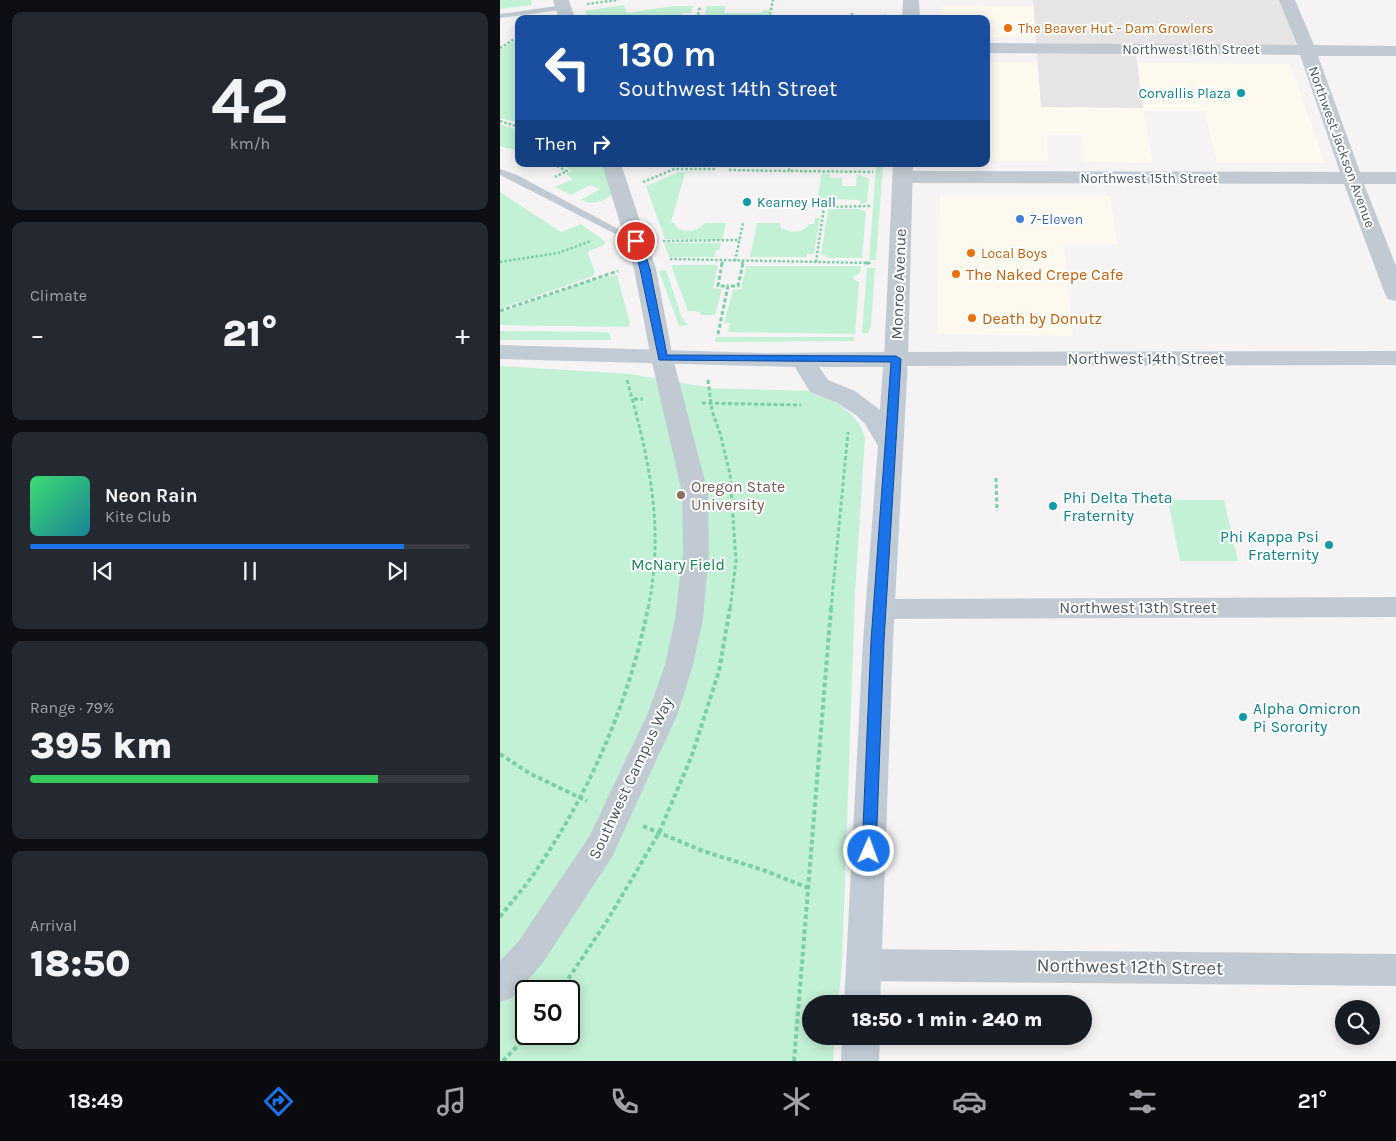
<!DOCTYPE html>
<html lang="en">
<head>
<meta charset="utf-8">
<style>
  :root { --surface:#171b24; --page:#242831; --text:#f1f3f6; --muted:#9ea1a6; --line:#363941; --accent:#1a73e8 }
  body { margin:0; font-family:Karla,sans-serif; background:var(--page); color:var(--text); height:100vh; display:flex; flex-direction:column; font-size:19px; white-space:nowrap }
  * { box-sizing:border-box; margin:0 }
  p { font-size:16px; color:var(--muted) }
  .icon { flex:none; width:28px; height:28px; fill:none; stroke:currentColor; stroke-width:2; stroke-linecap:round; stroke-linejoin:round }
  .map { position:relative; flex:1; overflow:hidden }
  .drawer { display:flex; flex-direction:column; gap:12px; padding:12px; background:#0d0f14; width:500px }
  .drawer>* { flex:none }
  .hud { position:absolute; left:15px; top:15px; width:475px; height:152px; border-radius:10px; box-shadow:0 2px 12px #0003; background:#1a4fa0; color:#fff; overflow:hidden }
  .fabs { position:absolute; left:835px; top:1000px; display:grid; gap:10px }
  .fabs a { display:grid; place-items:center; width:45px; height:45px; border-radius:50%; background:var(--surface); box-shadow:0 2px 12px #0003; font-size:25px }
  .speed { position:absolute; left:15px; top:980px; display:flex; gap:10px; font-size:25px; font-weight:700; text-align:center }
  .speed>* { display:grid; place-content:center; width:65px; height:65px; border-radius:50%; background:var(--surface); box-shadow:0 2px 12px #0003; line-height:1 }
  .speed .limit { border:2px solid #111; border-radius:8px; background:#fff; color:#111 }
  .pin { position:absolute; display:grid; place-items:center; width:42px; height:42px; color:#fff; margin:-21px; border:2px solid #fff; border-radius:50%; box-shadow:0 1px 5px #0007 }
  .me { position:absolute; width:55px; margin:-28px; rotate:2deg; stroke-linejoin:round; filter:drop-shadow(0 0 4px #0008) }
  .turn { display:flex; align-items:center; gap:18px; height:105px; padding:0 20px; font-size:22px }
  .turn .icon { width:65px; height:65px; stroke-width:2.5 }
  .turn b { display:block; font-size:35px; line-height:42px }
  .then { display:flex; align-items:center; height:48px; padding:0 20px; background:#0003; gap:10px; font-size:19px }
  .big { font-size:38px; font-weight:800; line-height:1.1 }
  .drawer .widget { flex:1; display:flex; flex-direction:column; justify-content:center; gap:8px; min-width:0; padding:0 18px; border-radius:10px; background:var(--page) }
  .drawer .dial { align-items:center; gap:0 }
  .dial b { font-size:65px; line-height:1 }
  .song { display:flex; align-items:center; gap:15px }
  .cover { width:60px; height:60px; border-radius:8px; background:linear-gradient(135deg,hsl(140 70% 55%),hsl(190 70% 35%)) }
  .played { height:5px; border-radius:2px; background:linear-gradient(90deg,var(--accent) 85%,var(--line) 85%) }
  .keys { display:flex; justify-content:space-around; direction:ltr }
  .heat { display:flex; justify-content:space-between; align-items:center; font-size:28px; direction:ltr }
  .charge { height:8px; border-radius:4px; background:linear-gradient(90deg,#34c759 79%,var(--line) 0) }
  .trip { position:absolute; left:302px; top:995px; width:290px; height:50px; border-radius:25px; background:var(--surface); box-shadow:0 2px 12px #0003; font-weight:800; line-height:50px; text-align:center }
  .tabs { display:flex; height:80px; justify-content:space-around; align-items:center; background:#090b0e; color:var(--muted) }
  .tabs .icon { width:35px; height:35px }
  .tabs .active { color:var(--accent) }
  .tabs b { font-size:22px; color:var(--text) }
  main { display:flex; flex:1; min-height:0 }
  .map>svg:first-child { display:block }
  .commercial { fill:#fdf9ef }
  .education { fill:#e6e4e5 }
  .green { fill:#c3f1d5; fill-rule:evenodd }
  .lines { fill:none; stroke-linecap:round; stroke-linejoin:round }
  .path-far2 { stroke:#7ad0a6; stroke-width:2.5; stroke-dasharray:2.5 2; stroke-linecap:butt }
  .path-far1 { stroke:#7ad0a6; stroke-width:3; stroke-dasharray:4 2.5; stroke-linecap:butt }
  .path { stroke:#7ad0a6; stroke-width:4; stroke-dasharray:4.5 3; stroke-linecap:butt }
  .service { fill:#c1cad2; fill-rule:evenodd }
  .minor { fill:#c1cad2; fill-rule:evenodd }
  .tertiary { fill:#c1cad2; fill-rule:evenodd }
  .secondary { fill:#c1cbd6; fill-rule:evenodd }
  .route { fill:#1a73e8; stroke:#114b97 }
  .food-dot { fill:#e8710a; stroke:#fff; stroke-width:2 }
  .culture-dot { fill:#0f9aa8; stroke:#fff; stroke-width:2 }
  .shop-dot { fill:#3f7fe0; stroke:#fff; stroke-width:2 }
  .education-dot { fill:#8d6e63; stroke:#fff; stroke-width:2 }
  .labels { text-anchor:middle; stroke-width:4; stroke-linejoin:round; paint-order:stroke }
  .far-food-label { font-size:14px; fill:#c56008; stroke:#fff; text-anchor:start }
  .far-street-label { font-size:14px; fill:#4a5661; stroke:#fff }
  .far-culture-label { font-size:14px; fill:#0d838f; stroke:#fff; text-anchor:end }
  .far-shop-label { font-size:14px; fill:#366cbe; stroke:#fff; text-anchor:start }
  .food-label { font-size:16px; fill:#c56008; stroke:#fff; text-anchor:start }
  .street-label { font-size:16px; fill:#4a5661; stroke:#fff }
  .education-label { font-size:16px; fill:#785e54; stroke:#fff; text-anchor:start }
  .culture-label { font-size:16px; fill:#0d838f; stroke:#fff; text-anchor:start }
  .park-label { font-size:16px; fill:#17864f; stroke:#fff }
  .near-street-label { font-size:19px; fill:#4a5661; stroke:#fff }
</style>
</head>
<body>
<main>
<section class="drawer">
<div class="widget dial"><b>42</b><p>km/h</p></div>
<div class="widget"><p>Climate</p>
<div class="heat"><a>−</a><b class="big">21°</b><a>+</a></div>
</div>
<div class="widget">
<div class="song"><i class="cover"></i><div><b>Neon Rain</b><p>Kite Club</p></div></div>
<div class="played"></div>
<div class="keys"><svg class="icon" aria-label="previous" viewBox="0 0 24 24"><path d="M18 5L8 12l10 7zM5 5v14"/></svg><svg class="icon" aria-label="pause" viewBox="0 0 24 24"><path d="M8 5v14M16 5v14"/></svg><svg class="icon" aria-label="next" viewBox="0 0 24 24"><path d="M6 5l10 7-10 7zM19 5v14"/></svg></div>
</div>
<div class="widget"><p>Range · 79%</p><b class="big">395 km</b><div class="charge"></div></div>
<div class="widget"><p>Arrival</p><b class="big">18:50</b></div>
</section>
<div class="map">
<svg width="896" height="1061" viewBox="0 0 896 1061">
  <rect width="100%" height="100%" fill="#f5f3f3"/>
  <!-- commercial -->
  <path class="commercial" d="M441,6H534L538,37H486V19H441Z
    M486,62L790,64L825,163H717L704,111H644L653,163L585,162L582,135H547L548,161H486Z
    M440,196H610L617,244H564L573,336L437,334Z"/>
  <!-- education -->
  <path class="education" d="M533,0H780L796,45L635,46L643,108L541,107Z"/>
  <!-- green -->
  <path class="green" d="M0,0H31L32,5L0,9Z
    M124,5L127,13L174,6H193L191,13H183L182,19H88L85,11Z
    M207,6H225L224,13H262L263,10H270L267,19H204Z
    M19,38V123L0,118V50Z
    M0,124L19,130V151L0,146Z
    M83,164H105L114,191C107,201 93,206 81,200L100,189L90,185L71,195L55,187L73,179L66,174L72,171L66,167Z
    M190,164H282L271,167L193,166Z
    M376,166H383L376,260H369Z
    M179,172H214L185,173L171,222L175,223L176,227C186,233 198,232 205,223H226L222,240L165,239L146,186Z
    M321,174H330V178H342V186H356L357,174L369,179L367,202L360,205V200L318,199Z
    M0,192L61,232L81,224L103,240L105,243L104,245L89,251L88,254L95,272L93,276L0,309Z
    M328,209H361L366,212L362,258H327L326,255H321Z
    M315,218H320L314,254H307V257H250L257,223H280L281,228C290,233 303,234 309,224H314Z
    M164,243H221L220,250H216L215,257H169Z
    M171,265H218L213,288L222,289L215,315H201L200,312L188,311Z
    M246,266H361L360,273L354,276L353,279L359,282L355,334L228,332L230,323H224L233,290L241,289Z
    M367,268H375L371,326L368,333H362Z
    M166,270L182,318L188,325L179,326L159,271Z
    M117,275L130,323L128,327L0,325V313L89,281Z
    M0,331L104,332L109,333L111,340H0Z
    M216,337H354V341L219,342L215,341Z
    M0,366L131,374L211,388L308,391L338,404L351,414L360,425L365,437L355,592L342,965L338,1004H311V1036H335L333,1061H0ZM26,991H69V1034H26Z
    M668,500H724L738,561H680Z"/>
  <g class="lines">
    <!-- path-far2 -->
    <path class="path-far2" d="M87,4L117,0
      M352,13V17L387,16
      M197,19L200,6
      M269,19L273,0
      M0,48L19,36
      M0,121L19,127
      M53,164L67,171L55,177
      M290,164L289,171L373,172
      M58,166L67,164
      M229,170L289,171
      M143,182L174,169H217
      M163,241L240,240
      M170,259L371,263
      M235,261L243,223
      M0,262L58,253L91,241
      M316,262L324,207L370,206
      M222,264L223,260
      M242,264L243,261"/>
    <!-- path-far1 -->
    <path class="path-far1" d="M222,263L218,286H228
      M365,263H371
      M0,311L118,271
      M218,334L228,286H238L243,263
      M127,380C149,459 165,527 148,609
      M208,380L212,411L220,433L230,474L236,561L230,609
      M134,399H143
      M202,403L301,405
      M496,478L497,511
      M331,609L348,432"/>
    <!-- path -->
    <path class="path" d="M0,754L29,773L87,801
      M143,826L203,851L266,871L308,888
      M0,917C12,901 26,886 37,869C91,790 129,701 148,608
      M60,991L107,921L159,833L192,755L219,671L230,608
      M3,1061L29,1034
      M294,1061L331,608"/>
    <!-- service -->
    <path class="service" d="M64,5L68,7L67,9L0,18V14Z
      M0,169L17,175L141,241L136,244L133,243L0,175Z"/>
    <!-- minor -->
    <path class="minor" d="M53,0H69L75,19H59Z
      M779,0H795L814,45L896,46V56H818L860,172H896V184H864L896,266V301L888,299L885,294L844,184L402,183L395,181L392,177L395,173L402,171L840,172L800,55L486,53V43L797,45Z
      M102,164H121L156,269L173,358L208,493L209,553L203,619L193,665L178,713L112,857L42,964L12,998L0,1002V961L18,942L89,837L148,713L165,665L175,619L183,553L182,493L151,358L134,269Z
      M896,351V365L396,366L388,364L385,359L388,354L396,352Z
      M896,597V617L380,619L370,616L366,609L370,602L380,599Z
      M364,949L896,954V986L364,981L352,976L347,965L352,954Z"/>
    <!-- tertiary -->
    <path class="tertiary" d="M403,0H419L420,19H402Z
      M393,164H413L408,359L405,364L396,366L387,364L384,359Z"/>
    <!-- secondary -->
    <path class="secondary" d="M0,345L267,353L396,352L405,354L408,359L393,641L380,1004H344L363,641L378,446L365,424L356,415L337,403L310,392L295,367L0,359ZM319,367H383L380,410L355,391L328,380Z
      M342,1036H380L379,1061H341Z"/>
  </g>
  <!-- route -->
  <path class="route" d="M136,238L141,241L150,269L167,355L396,356L401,359L384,641L376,851L374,855L369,857L364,855L362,851L371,641L391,362L159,360L140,269L132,241Z"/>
  <!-- markers -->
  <g class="food-dot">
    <circle cx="508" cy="28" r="5"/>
    <circle cx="471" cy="253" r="5"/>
    <circle cx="456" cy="274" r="5"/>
    <circle cx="472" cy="318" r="5"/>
  </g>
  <g class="culture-dot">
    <circle cx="741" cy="93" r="5"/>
    <circle cx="247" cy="202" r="5"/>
    <circle cx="553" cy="506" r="5"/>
    <circle cx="829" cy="545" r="5"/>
    <circle cx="743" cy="717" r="5"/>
  </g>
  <circle class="shop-dot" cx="520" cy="219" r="5"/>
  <circle class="education-dot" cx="181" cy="495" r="5"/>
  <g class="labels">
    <!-- far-food labels -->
    <g class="far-food-label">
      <text x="518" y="33">The Beaver Hut - Dam Growlers</text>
      <text x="481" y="258">Local Boys</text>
    </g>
    <!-- far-street labels -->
    <g class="far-street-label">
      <text x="691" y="54">Northwest 16th Street</text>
      <text transform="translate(842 147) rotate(70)" y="5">Northwest Jackson Avenue</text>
      <text x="649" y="183">Northwest 15th Street</text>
    </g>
    <!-- far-culture labels -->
    <g class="far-culture-label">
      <text x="731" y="98">Corvallis Plaza</text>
      <text x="257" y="207" text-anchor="start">Kearney Hall</text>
    </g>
    <!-- far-shop labels -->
    <g class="far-shop-label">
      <text x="530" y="224">7-Eleven</text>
    </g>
    <!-- food labels -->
    <g class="food-label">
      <text x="466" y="280">The Naked Crepe Cafe</text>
      <text x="482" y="324">Death by Donutz</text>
    </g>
    <!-- street labels -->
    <g class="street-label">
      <text transform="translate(398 284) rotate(-88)" y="6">Monroe Avenue</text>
      <text x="646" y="364">Northwest 14th Street</text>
      <text x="638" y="613">Northwest 13th Street</text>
      <text transform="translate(130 778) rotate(-65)" y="6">Southwest Campus Way</text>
    </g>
    <!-- education labels -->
    <g class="education-label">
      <text x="191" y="492">Oregon State<tspan x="191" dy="18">University</tspan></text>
    </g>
    <!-- culture labels -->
    <g class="culture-label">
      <text x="563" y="503">Phi Delta Theta<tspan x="563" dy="18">Fraternity</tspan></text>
      <text x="819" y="542" text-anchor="end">Phi Kappa Psi<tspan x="819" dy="18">Fraternity</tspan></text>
      <text x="753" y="714">Alpha Omicron<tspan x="753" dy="18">Pi Sorority</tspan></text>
    </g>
    <!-- park labels -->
    <g class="park-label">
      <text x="178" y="570">McNary Field</text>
    </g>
    <!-- near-street labels -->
    <g class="near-street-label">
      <text transform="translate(630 966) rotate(1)" y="7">Northwest 12th Street</text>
    </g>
  </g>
</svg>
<div class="fabs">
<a><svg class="icon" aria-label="search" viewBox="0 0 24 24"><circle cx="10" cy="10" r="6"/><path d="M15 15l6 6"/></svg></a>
</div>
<div class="speed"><div class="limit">50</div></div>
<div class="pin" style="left:136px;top:241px;background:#d93025"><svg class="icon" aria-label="arrive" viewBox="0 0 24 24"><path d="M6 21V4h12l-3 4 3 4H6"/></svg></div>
<svg class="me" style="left:369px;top:851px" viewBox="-20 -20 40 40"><circle r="17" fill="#1a73e8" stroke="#fff" stroke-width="3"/><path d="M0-11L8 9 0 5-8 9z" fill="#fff"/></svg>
<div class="trip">18:50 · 1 min · 240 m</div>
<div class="hud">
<div class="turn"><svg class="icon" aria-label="left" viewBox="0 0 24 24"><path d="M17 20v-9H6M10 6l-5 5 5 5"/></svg><div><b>130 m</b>Southwest 14th Street</div></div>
<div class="then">Then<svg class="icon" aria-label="right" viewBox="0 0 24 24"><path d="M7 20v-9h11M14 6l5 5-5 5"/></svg></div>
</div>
</div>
</main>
<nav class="tabs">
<b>18:49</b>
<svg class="icon active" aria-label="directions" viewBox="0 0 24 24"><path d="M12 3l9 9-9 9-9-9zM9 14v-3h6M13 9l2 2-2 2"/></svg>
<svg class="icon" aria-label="music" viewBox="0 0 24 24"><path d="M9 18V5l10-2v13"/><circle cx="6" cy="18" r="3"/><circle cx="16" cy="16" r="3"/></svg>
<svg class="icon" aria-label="phone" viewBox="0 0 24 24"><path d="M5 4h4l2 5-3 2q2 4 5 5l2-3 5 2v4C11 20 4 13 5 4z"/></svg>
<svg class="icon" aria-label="climate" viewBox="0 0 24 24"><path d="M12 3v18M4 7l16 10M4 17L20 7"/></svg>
<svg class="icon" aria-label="car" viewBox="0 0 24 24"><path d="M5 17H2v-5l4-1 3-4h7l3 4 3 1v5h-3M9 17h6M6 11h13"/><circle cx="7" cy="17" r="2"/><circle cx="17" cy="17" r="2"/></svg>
<svg class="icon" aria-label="filters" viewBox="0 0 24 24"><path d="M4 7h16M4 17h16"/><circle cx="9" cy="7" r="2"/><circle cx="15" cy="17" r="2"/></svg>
<b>21°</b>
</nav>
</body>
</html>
